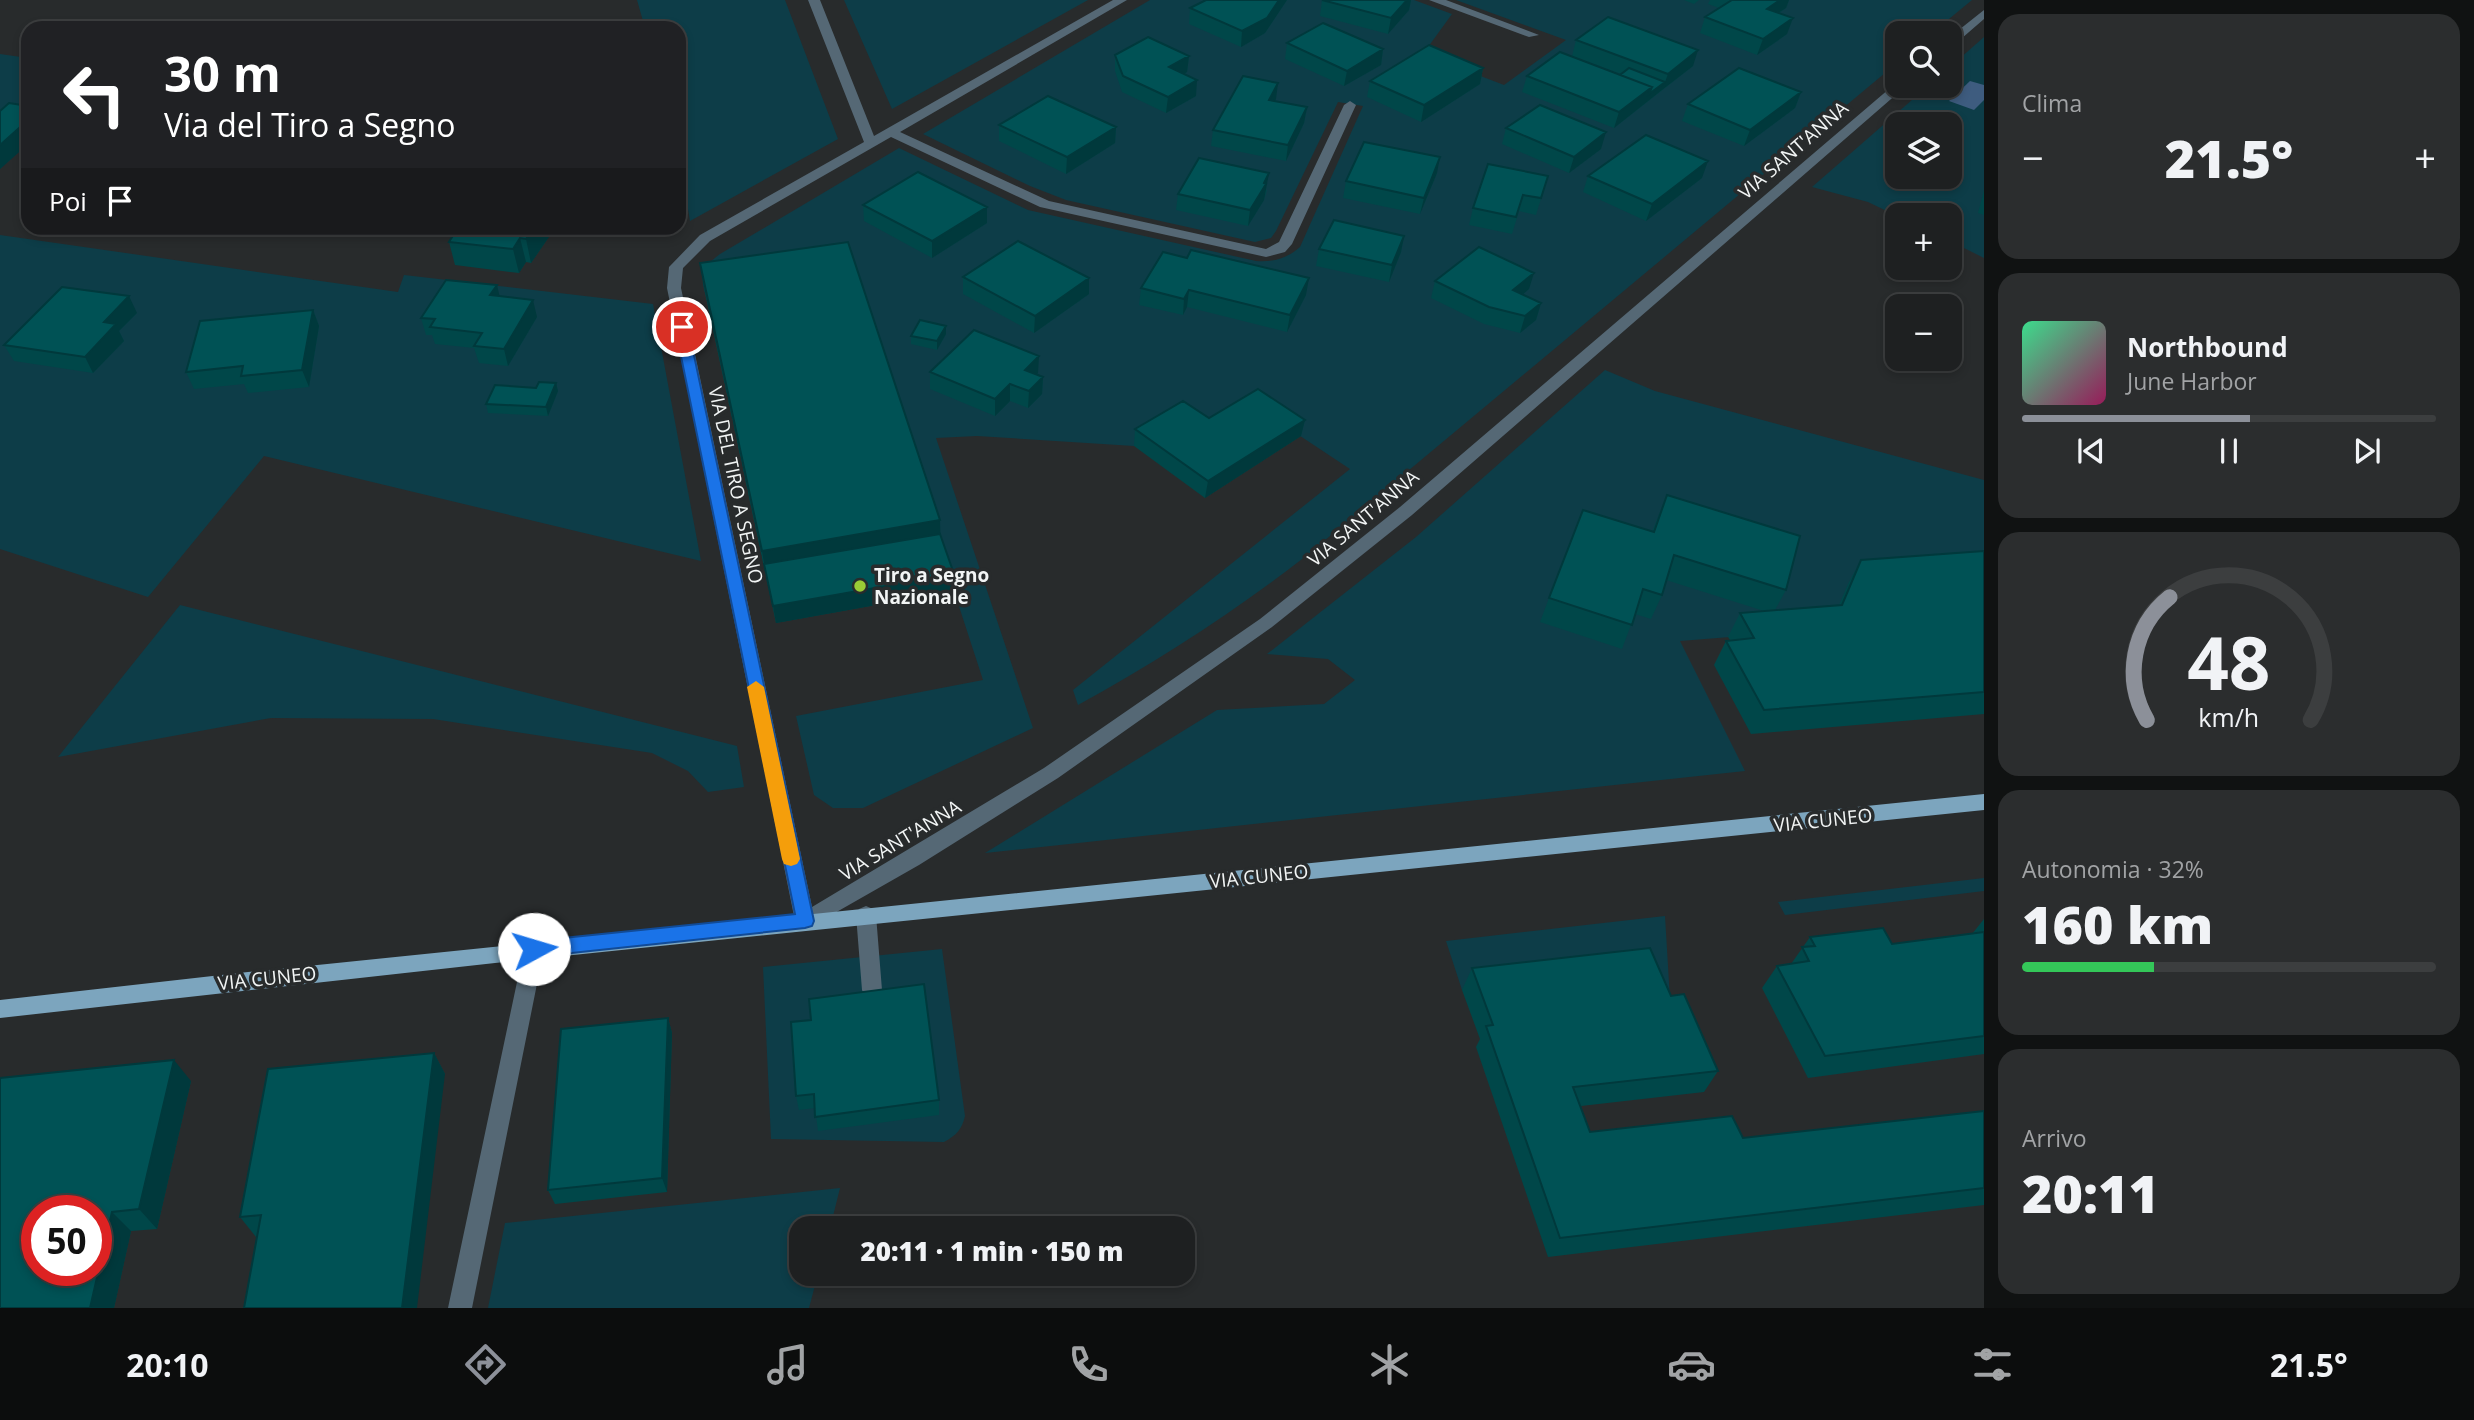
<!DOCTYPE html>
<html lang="it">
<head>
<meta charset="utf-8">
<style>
  :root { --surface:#1e2021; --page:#2b2d2e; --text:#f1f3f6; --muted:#a1a3a5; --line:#3c3e3f; --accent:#8c9099 }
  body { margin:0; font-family:"Open Sans",sans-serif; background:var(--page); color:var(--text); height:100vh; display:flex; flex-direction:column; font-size:26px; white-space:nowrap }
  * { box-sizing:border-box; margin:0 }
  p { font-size:23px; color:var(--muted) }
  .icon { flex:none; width:38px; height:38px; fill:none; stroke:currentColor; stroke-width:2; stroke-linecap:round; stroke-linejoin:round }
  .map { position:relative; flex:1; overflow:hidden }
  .drawer { display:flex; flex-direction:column; gap:14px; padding:14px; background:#101212; width:490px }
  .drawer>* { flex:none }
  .hud { position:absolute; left:21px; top:21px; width:665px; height:214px; border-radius:21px; box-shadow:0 4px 10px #0003,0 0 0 2px var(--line); background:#202124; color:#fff; overflow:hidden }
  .buttons { position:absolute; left:1885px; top:21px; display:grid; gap:14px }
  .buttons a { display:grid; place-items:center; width:77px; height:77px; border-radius:14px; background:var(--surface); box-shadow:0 4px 10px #0003,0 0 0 2px var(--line); font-size:35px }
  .speed { position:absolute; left:21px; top:1195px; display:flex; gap:14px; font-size:35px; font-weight:700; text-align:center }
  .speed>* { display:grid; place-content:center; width:91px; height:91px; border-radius:50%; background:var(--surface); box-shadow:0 4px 10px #0003,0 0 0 2px var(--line); line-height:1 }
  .speed .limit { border:10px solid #d22; background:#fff; color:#111 }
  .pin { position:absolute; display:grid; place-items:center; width:60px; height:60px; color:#fff; margin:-30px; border:4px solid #fff; border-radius:50%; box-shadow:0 2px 7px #0007 }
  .me { position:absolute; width:77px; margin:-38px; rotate:84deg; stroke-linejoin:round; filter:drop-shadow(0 0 5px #0008) }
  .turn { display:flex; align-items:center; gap:24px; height:147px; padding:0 28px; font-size:32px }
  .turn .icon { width:91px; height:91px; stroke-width:2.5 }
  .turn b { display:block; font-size:49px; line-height:60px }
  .then { display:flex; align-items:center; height:66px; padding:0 28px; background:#0003; gap:14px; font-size:26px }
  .big { font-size:52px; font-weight:800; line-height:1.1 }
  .drawer .widget { flex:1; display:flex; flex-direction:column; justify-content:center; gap:10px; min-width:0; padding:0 24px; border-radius:21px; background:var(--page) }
  .drawer .dial { align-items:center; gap:0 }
  .dial svg { height:182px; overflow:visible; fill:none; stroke:var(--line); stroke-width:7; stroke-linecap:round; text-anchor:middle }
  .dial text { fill:var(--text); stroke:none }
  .song { display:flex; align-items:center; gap:21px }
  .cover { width:84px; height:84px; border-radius:10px; background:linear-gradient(135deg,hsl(150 70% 55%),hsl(330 70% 35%)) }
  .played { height:7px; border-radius:4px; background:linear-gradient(90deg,var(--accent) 55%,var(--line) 55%) }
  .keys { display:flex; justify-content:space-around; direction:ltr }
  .heat { display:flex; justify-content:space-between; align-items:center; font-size:38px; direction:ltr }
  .charge { height:10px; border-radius:5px; background:linear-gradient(90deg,#34c759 32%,var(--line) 0) }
  .trip { position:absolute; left:789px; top:1216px; width:406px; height:70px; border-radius:21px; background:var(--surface); box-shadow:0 4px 10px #0003,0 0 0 2px var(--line); font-weight:800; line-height:70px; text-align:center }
  .tab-bar { display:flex; height:112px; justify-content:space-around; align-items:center; background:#0c0d0d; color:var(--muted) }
  .tab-bar .icon { width:49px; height:49px }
  .tab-bar .current { color:var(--accent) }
  .tab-bar b { font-size:32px; color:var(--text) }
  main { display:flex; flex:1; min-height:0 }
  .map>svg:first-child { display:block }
  .green { fill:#0d3d48; fill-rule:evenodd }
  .water { fill:#3e5c7f }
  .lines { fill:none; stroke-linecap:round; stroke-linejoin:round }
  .minor { fill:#556875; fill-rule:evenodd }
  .major { fill:#7ca5be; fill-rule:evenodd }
  .wall { fill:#004749 }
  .shaded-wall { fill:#00393c }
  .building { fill:#005255; stroke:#00393c; stroke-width:2; fill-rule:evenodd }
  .route { fill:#1a73e8; stroke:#114b97; stroke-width:2 }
  .slow { fill:#f59e0b }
  .poi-dot { fill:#99cb36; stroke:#282b2c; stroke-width:2.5 }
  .labels { text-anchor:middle; stroke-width:7; stroke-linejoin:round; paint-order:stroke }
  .street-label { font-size:19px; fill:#f2f5f5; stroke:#282b2c }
  .poi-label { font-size:19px; font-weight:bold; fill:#f2f5f5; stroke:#282b2c; text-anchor:start }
</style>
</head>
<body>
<main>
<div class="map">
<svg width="1984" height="1308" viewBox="0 0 1984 1308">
  <rect width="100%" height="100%" fill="#282b2c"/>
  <!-- green -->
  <path class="green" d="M637,0H785L838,139L690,221L679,154V28H645Z
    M844,0H1088L892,109Z
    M1150,0H1414L1452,14L1423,54L1504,85L1566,40L1456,0H1972L1932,33H1897V63L1306,556C1234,612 1158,661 1078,705L1073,690L1350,469L1255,406L1207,435L1181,418L1134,446L977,436L936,438L1033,728L863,808H833L814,795L796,716L983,680L954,591L705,293C699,274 705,265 720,254L899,148L1028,210L1256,261C1274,262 1286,259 1300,247L1363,106L1338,102L1276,231L1271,238L1255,242L1066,200L1030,186L923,134Z
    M1984,37V258L1950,241V215L1897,216L1868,202L1812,187L1928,86H1950V67ZM1897,124H1950V177H1897Z
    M0,54L28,58V144L0,169Z
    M0,235L398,292L404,275L653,304L701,561L264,456L148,597L0,549Z
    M1605,370L1655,391L1984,480V574L1828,629L1680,641L1745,771L985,853L1217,710L1324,704L1355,680L1328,659L1267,654L1416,537Z
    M180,605L737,746L744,787L708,792L688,771L652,753L433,719L271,718L58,757Z
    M1984,878V891L1785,915L1778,902Z
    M1665,916L1671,1016L1637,970L1462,990L1446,941Z
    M942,949L965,1116C962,1129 957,1135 944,1142L771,1139L763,967Z
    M840,1188L830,1228H802V1274H818L809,1308H488L505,1223Z"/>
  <!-- water -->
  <path class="water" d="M1970,81L1984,85V100L1974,110L1949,101Z"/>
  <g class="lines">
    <!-- minor -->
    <path class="minor" d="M808,0H820L874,136L1113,0H1127L900,132L1049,201L1266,249L1279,242L1344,105L1350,101L1356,105L1292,244L1285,252L1266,257L1040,207L891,137L710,241L683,268L681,288L812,907L1044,768L1260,619L1400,507L1896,83L1906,86L1412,515L1272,627L1058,778L919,865L805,930L798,927L795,921L667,288L669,267L700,235L864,142Z
      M1429,0H1446L1539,35L1529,37Z
      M1984,10V19L1954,45L1950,46V37Z
      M866,906L873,909L876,915L882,990L879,996L872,999L865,996L862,990L856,915L859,909Z
      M534,940L541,943L544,949L472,1308H448L524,949L527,943Z"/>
    <!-- major -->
    <path class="major" d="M1984,794V810L495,963L0,1018V1000L248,972Z"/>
  </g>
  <!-- wall -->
  <path class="wall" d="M1206,0H1287L1265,33L1241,47L1189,24L1190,8Z
    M1322,0H1411L1409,10L1388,34L1320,16Z
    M1684,0H1699L1694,4Z
    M1710,0H1789L1786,8L1779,13L1787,34L1757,55L1700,33L1705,17L1719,8L1708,4Z
    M1576,40L1693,66L1614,128L1522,92L1527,76L1621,74L1572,56Z
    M1287,43L1383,49L1381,65L1344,86L1285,59Z
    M1115,55L1189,56L1187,72L1184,74L1196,96L1166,113L1122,92L1115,71Z
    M1483,68L1480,84L1421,122L1367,97L1370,81Z
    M1801,92L1795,108L1744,146L1682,121L1688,104Z
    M1276,99L1275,101L1307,107L1304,123L1286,161L1211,146L1213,130Z
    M999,125L1116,127L1115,143L1066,174L999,141Z
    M1506,128L1601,149L1569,173L1502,144Z
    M1437,173L1420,214L1343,198L1346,181Z
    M1548,176L1536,215L1519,211L1512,234L1469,225L1473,208Z
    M1588,176L1702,178L1646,221L1583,192Z
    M1267,190L1264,200L1248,226L1176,210L1178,194Z
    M1984,190V215L1978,213Z
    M863,205L987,207V223L932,258L864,221Z
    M449,228H555L531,263L526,262L519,273L455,265L449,242L452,237Z
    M1404,236L1401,252L1389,282L1316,266L1319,249Z
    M700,263L940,520V534L954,591L776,623L705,293Z
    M963,277L1089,294L1034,333L963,294Z
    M1435,281L1529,289L1522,295L1541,303L1536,320L1520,333L1484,324L1431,298Z
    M1141,288L1306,295L1287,332L1187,307L1183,315L1139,305Z
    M500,297L537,317L508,366L479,363L474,348L435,344L432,335H426L421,318Z
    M313,310L319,326L309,387L248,393L244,384L194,389L186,372Z
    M137,313L119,331L124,341L93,373L14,361L4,345Z
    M946,326V334L937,350L911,344V336Z
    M930,372L1038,373L1036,375L1043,377L1042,394L1028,408L1010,401L995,416L930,389Z
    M556,383L558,391L548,416L488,413L486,404Z
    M1305,420L1301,436L1205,498L1134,446L1135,429Z
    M1667,495L1786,590L1775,610L1839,605L1848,584L1861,560L1984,551V714L1751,734L1714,665L1726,641L1730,640L1728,637L1740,613L1764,611L1666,580L1662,595L1651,619L1635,614L1622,649L1540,622L1549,598L1652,532Z
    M1984,919V1054L1808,1078L1762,988L1777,966L1791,964L1810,937L1892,944L1972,934Z
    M1472,968L1671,996L1718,1071L1704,1092L1581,1106L1590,1132L1743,1138L1984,1111V1205L1548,1257L1476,1047L1480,1039L1462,990Z
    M668,1018L672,1033L667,1192L555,1204L548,1190Z
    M791,1022L939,1100V1115L818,1131L815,1108L799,1110L796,1096Z
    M434,1053L445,1074L256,1237L240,1217Z
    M191,1081L157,1229L131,1231L114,1308H0Z"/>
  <!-- shaded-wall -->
  <path class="shaded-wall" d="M1279,0H1287L1265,33L1241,47L1242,31Z
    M1407,0H1411L1409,10L1388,34L1391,18Z
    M1780,0H1789L1786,8L1761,24L1767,9Z
    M1793,18L1787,34L1757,55L1763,39Z
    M1383,49L1381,65L1344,86L1347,71Z
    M1698,50L1693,66L1662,90L1668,74Z
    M1189,56L1187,72L1168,83L1169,67Z
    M1483,68L1480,84L1421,122L1424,105Z
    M1197,80L1196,96L1166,113L1168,97Z
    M1665,82L1662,90L1614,128L1619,112L1652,87Z
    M1278,83L1276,99L1267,116L1269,100Z
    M1801,92L1795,108L1744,146L1750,130Z
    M1307,107L1304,123L1286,161L1288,145Z
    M28,120V144L0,169V145Z
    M1116,127L1115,143L1066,174L1067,157Z
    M1606,132L1601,149L1569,173L1574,157Z
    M1440,157L1437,173L1420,214L1424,198Z
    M1708,161L1702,178L1646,221L1652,204Z
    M1269,173L1264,200L1248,226L1250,210Z
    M987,207V223L932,258V241Z
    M533,228H555L531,263L526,239Z
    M1404,236L1401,252L1389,282L1392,265Z
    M520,238L526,262L519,273L513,249Z
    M1534,273L1529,289L1508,307L1513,290Z
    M1089,278V294L1034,333L1035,316Z
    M1309,278L1306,295L1287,332L1290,315Z
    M497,285L501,302L490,295Z
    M1189,290L1187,307L1183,315L1184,299Z
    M129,296L137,313L119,331L124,341L93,373L85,357L104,322Z
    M533,300L537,317L508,366L504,349Z
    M1541,303L1536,320L1520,333L1525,316Z
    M313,310L319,326L309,387L302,370Z
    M946,326V334L937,350V341Z
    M1039,356L1038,373L1024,387L1025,370Z
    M1043,377L1042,394L1028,408L1029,391Z
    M556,383L558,391L548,416L546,407Z
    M1010,384V401L995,416V399Z
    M1305,420L1301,436L1205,498L1208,481Z
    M940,520L941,550L764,564L767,581L762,551Z
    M954,574V591L776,623L773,606Z
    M668,1018L672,1033L667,1192L662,1178Z
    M434,1053L445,1074L417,1308H402Z
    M174,1060L191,1081L157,1229L139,1209Z
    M112,1212L131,1231L114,1308H90Z"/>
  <!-- building -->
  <path class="building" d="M1206,0H1279L1267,18L1242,31L1190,8Z
    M1322,0H1407L1391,18Z
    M1732,0H1780L1767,9L1793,18L1763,39L1705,17Z
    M1608,17L1698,50L1668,74L1576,40Z
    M1323,23L1383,49L1347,71L1287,43Z
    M1148,37L1189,56L1169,67L1197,80L1168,97L1123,76L1115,55Z
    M1429,45L1483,68L1424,105L1370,81Z
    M1560,52L1652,87L1619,112L1527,76Z
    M1629,68L1665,82L1649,94L1652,87L1620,75Z
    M1739,68L1801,92L1750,130L1688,104Z
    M1243,76L1278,83L1269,100L1307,107L1288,145L1213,130Z
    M1048,96L1116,127L1067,157L999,125Z
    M9,103L28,106V120L0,145V111Z
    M1540,105L1606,132L1574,157L1506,128Z
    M1646,135L1708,161L1652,204L1588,176Z
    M1364,142L1440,157L1424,198L1346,181Z
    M1199,158L1269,173L1264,183L1266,184L1250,210L1178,194Z
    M1488,164L1548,176L1541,198L1523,195L1516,217L1473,208Z
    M918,172L987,207L932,241L863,205Z
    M1334,220L1404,236L1392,265L1319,249Z
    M449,228H533L526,239L520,238L513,249L449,242L457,229Z
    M1018,241L1089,278L1035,316L963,277Z
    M848,242L940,520L762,551L700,263Z
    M1479,247L1534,273L1513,290L1541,303L1525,316L1489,307L1435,281Z
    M1191,250L1309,278L1290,315L1189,290L1184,299L1141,288L1163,252L1187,258Z
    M446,280L497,285L490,295L533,300L504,349L474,346L482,333L430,327L435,319L421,318Z
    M62,287L129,296L104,322L116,324L85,357L4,345Z
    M313,310L302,370L241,376L243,366L186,372L200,321Z
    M920,320L946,326L937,341L911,336Z
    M974,330L1039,356L1025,370L1043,377L1029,391L1010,384L995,399L930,372Z
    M539,382L556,383L546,407L486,404L495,385L536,388Z
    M1258,389L1305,420L1208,481L1135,429L1183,401L1209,418Z
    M1667,495L1800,536L1786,590L1674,555L1662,595L1643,589L1632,625L1549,598L1583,510L1654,532Z
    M940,534L954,574L773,606L764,564Z
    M1984,551V692L1764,710L1726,641L1754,638L1740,613L1842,605L1861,560Z
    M1883,928L1892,944L1984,932V1036L1825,1056L1777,966L1809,961L1802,947L1815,946L1810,937Z
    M1650,948L1671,996L1684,994L1718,1071L1573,1087L1590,1132L1732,1116L1743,1138L1984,1111V1188L1560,1238L1486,1026L1493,1025L1472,968Z
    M924,984L939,1100L815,1117L814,1094L796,1096L791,1022L811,1020L809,999Z
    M668,1018L662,1178L548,1190L561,1029Z
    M434,1053L402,1308H244L261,1215L240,1217L268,1069Z
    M174,1060L139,1209L112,1212L90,1308H0V1078ZM37,1211H96V1270H37Z"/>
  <!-- route -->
  <path class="route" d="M682,323L688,327L814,921L812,926L805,928L534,957L528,955L525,949L528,944L534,941L795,914L675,327Z"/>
  <!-- slow -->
  <path class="slow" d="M756,681L764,687L800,859L797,864L791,866L784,864L782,859L747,687Z"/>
  <!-- markers -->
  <circle class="poi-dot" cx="860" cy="586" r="7"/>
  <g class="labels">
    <!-- street labels -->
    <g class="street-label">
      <text transform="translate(1793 150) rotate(-41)" y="7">VIA SANT'ANNA</text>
      <text transform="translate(736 485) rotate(78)" y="7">VIA DEL TIRO A SEGNO</text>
      <text transform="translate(1363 518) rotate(-40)" y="7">VIA SANT'ANNA</text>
      <text transform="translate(1823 820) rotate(-6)" y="7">VIA CUNEO</text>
      <text transform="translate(900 840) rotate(-31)" y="7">VIA SANT'ANNA</text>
      <text transform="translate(1259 876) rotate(-6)" y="7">VIA CUNEO</text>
      <text transform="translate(267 978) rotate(-6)" y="7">VIA CUNEO</text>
    </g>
    <!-- poi labels -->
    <g class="poi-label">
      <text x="874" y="582">Tiro a Segno<tspan x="874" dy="22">Nazionale</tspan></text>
    </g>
  </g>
</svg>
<div class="buttons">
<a><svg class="icon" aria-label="search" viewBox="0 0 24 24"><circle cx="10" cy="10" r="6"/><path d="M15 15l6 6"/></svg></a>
<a><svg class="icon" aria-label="layers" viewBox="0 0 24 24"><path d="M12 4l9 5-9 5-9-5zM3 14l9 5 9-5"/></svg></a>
<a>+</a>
<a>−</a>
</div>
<div class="speed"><div class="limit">50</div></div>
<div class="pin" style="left:682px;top:327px;background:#d93025"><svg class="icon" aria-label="arrive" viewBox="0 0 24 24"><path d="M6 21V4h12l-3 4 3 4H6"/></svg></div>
<svg class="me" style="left:534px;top:949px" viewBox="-20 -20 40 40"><circle r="19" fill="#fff"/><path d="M0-13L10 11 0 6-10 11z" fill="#1a73e8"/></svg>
<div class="trip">20:11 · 1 min · 150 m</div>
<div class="hud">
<div class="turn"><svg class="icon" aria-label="left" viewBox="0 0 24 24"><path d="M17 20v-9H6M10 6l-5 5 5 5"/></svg><div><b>30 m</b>Via del Tiro a Segno</div></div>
<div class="then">Poi<svg class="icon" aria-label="arrive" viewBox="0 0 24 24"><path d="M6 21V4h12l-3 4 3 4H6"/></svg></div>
</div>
</div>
<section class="drawer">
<div class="widget"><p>Clima</p>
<div class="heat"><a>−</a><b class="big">21.5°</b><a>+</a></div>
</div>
<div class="widget">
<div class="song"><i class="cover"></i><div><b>Northbound</b><p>June Harbor</p></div></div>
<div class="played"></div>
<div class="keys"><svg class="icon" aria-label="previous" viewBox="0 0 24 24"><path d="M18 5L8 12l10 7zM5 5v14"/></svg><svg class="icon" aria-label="pause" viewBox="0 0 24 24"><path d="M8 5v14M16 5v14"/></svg><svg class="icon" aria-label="next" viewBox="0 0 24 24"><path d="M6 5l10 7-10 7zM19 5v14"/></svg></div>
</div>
<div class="widget dial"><svg viewBox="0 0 100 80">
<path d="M14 69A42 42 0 1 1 86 69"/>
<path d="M14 69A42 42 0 0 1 24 15" stroke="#8c9099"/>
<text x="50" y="56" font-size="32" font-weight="700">48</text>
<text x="50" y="72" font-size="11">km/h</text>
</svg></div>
<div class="widget"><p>Autonomia · 32%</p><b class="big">160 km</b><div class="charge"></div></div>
<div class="widget"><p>Arrivo</p><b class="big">20:11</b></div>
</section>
</main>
<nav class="tab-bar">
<b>20:10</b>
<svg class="icon current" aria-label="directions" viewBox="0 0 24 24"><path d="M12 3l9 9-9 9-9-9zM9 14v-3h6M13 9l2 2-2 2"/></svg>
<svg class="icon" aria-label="music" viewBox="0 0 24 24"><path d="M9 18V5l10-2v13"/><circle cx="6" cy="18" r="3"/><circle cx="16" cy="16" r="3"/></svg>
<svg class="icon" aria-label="phone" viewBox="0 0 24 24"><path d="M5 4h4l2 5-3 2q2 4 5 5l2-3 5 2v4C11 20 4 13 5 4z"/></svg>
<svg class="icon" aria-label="climate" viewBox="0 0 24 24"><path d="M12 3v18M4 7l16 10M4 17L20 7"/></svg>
<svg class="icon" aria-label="car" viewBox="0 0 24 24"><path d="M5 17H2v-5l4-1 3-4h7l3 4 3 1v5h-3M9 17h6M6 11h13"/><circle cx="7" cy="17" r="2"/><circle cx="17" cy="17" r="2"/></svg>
<svg class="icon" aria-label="filters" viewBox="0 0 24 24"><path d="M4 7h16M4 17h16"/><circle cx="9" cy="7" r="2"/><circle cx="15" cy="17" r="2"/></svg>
<b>21.5°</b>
</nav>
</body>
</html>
